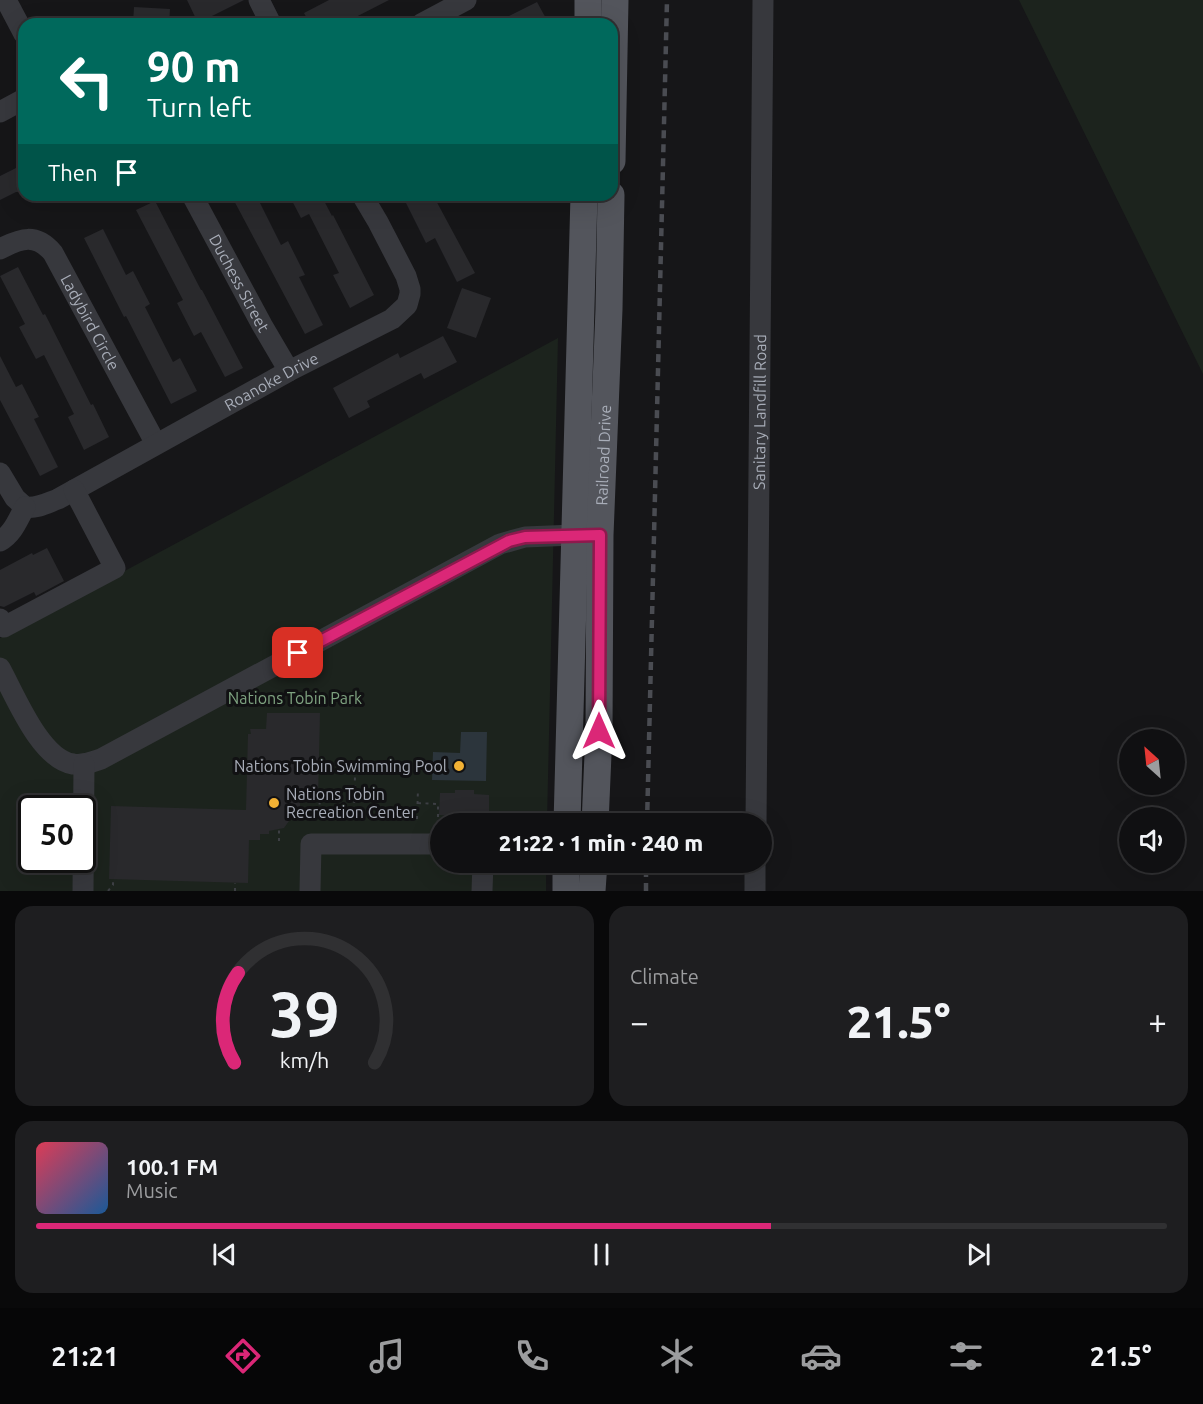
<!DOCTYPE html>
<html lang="en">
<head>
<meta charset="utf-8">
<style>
  :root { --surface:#101012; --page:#1e1e20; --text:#f1f3f6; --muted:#9c9d9f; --line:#303032; --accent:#db2777 }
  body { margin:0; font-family:Ubuntu,sans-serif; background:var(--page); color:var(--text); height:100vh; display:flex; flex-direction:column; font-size:22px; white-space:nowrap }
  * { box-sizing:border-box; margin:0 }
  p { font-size:20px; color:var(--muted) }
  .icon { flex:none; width:33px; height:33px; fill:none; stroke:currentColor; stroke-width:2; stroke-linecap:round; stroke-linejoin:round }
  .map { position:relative; height:891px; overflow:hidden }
  .side { display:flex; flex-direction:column; gap:15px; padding:15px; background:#09090a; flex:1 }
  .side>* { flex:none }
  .top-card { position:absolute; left:18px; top:18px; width:600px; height:183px; border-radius:18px; box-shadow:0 6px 24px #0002,0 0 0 2px var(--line); background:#00695c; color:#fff; overflow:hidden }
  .needle { width:39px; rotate:333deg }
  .fabs { position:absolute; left:1119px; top:729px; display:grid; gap:12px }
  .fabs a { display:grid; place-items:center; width:66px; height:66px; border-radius:50%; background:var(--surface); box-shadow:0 6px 24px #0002,0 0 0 2px var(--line); font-size:30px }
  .speed { position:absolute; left:18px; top:795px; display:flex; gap:12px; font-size:30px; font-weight:700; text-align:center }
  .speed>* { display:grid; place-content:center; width:78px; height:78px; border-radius:50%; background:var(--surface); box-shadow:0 6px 24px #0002,0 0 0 2px var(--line); line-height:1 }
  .speed .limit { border:3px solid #111; border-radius:9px; background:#fff; color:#111 }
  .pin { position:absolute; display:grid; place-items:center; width:51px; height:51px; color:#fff; margin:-26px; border-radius:12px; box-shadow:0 3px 9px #0006 }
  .me { position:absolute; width:66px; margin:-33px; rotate:0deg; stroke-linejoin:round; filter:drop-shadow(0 0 4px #0008) }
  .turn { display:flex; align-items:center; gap:21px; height:126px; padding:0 30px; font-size:27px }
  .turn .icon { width:78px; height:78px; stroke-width:2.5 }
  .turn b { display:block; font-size:42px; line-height:51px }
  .then { display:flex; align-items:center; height:57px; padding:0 30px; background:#0003; gap:12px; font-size:22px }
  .big { font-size:45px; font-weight:800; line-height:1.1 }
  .side .widget { flex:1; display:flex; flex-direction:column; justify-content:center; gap:9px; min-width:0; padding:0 21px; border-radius:18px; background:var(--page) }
  .side .dial { align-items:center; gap:0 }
  .dial svg { height:156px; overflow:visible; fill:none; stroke:var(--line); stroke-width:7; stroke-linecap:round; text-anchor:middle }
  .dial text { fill:var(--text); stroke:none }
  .song { display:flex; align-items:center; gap:18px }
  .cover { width:72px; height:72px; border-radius:9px; background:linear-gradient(135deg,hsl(350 70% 55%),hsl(210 70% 35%)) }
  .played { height:6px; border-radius:3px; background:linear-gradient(90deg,var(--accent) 65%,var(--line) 65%) }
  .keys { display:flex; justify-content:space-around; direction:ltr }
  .heat { display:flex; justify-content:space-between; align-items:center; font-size:33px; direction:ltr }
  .side .tiles { flex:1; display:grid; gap:15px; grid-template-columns:1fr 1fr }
  .widget:last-child { grid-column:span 2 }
  .trip { position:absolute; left:430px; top:813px; width:342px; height:60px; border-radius:30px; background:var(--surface); box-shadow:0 6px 24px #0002,0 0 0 2px var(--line); font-weight:800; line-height:60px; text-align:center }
  .menu { display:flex; height:96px; justify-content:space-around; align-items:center; background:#060607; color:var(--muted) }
  .menu .icon { width:42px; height:42px }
  .menu .current { color:var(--accent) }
  .menu b { font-size:27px; color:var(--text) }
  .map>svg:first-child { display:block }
  .green { fill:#1c231d; fill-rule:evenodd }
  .water { fill:#2c353c }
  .building { fill:#29292c }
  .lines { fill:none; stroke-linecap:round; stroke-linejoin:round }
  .path { stroke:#3d3f44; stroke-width:2; stroke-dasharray:3 4.5; stroke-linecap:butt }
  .minor { stroke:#37383d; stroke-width:21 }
  .major { stroke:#53555c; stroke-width:27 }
  .rail { stroke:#4a4c52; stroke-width:4.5; stroke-dasharray:8 6; stroke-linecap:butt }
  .route-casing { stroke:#8e194d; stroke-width:15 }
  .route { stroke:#db2777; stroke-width:10 }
  .poi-dot { fill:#f2b134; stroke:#111113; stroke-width:2 }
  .labels { text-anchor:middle; stroke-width:6; stroke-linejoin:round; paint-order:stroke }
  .street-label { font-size:16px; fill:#a8adb8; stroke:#111113 }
  .park-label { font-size:16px; fill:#7fa381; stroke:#111113 }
  .poi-label { font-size:16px; fill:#a8adb8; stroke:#111113; text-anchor:end }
</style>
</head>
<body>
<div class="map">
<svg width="1203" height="891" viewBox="0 0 1203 891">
  <rect width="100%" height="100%" fill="#161618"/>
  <!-- green -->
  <path class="green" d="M1019,0H1203V374Z
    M558,338L547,823L441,824V862L546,863V891H0V638ZM32,808H82V860H32Z"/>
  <!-- water -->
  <path class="water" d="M461,732H487L486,781L432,780L433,752L460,753Z"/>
  <!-- building -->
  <path class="building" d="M187,0H244L198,23Z
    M329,0H389L348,21L350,24H310L304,13Z
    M537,2L549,24H493Z
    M134,7L170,9L169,24H133Z
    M24,164V192H16L0,200V176Z
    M231,195H256L281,245L288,241L305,275L299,277L323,325L305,334Z
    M289,195H321L332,216L333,215L374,295L350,308L333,275L339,273L309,214L301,218Z
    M402,195H433L475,273L457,282L435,238L426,243Z
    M155,201L201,290H202L243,368L225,377L201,332L194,336L177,303L183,300L136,210Z
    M103,229L126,275L133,271L150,304L145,307L173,362L180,358L197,391L171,404L126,316L124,317L84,238Z
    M18,267L43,315L45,314L91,405L93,404L109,437L84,450L68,417L74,414L44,355L36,359L19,327L25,324L0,276Z
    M462,288L491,298L476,338L447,328Z
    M443,336L457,362L424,379L421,373L367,401L370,407L349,418L333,388L398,353L400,358Z
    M0,356L16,387L22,384L39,417L34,419L58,467L40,476L0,400Z
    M47,548L64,581L36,596L34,592L4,607L0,606V570L32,553L33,555Z
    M267,713H320L318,800L300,799V810H290L289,821L284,828L269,831V834H260V840H249L248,883L109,879L111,806L246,810L248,734H251L250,729H266Z
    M455,790H474V794L489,795V816L470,815V819H458V816L439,815L440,793H455Z"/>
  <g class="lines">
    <!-- path -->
    <path class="path" d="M319,795H320L319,818
      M418,803L438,804V819
      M289,817H299
      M354,818L355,775
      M417,819L418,789
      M279,841V829
      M108,891L113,885V880
      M235,891V883"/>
    <!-- minor -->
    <g class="minor">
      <path d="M6,0L24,34"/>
      <path d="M259,0L271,24"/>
      <path d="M421,24L466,0"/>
      <path d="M0,112L24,99"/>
      <path id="s1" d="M192,195L262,325L289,371"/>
      <path id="s2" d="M0,249C21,238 36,233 53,253L156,444"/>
      <path d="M0,473L15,498L25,507"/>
      <path id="s3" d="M25,507C37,509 47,503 58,499L289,371L392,319L407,305L410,294V289L406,276L378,222L362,195"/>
      <path d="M0,541C13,534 18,519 25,507"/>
      <path d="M0,619L4,627L115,568L74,490"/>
      <path d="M0,668C15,695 40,759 73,764C83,766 92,762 101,759L500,544L525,537L574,535"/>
      <path id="s4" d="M756,824L763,0"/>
      <path d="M83,891L84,764"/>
      <path d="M310,891L311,844H441"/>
      <path d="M482,891L483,862"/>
      <path d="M755,891V862"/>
    </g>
    <!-- major -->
    <g class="major">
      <path d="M588,24V0"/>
      <path d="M612,161L615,0"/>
      <path d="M567,824L584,195"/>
      <path id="s5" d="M595,824L599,731L600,535L609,309L611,195"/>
      <path d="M566,891V862"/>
      <path d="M592,891L594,862"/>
    </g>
    <!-- rail -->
    <path class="rail" d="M647,824L667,0
      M646,891V862"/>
  </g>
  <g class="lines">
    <!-- route casing -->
    <g class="route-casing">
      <path id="route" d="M298,653L509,541L525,537L600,535L599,731"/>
    </g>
    <!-- route -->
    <use href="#route" class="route"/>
  </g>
  <!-- markers -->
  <g class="poi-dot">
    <circle cx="459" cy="766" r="6"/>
    <circle cx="274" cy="803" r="6"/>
  </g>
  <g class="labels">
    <!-- street labels -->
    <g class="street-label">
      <text dy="6" stroke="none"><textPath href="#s1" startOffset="100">Duchess Street</textPath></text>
      <text dy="6" stroke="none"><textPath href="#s2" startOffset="138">Ladybird Circle</textPath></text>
      <text dy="6" stroke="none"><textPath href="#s3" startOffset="278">Roanoke Drive</textPath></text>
      <text dy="6" stroke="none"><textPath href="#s4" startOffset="412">Sanitary Landfill Road</textPath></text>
      <text dy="6" stroke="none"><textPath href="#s5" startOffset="369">Railroad Drive</textPath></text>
    </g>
    <!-- park labels -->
    <g class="park-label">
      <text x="295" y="704">Nations Tobin Park</text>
    </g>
    <!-- poi labels -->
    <g class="poi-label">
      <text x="447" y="772">Nations Tobin Swimming Pool</text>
      <text x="286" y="800" text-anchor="start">Nations Tobin<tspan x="286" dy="18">Recreation Center</tspan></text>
    </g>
  </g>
</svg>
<div class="fabs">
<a><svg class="needle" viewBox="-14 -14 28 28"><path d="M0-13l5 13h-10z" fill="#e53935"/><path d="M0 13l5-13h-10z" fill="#9c9d9f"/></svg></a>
<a><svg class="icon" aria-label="sound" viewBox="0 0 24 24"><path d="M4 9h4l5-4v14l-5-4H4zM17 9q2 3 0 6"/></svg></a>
</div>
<div class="speed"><div class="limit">50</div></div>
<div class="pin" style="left:298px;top:653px;background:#d93025"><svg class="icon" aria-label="arrive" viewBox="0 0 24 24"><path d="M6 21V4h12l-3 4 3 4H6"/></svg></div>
<svg class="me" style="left:599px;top:731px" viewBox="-20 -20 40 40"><path d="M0-17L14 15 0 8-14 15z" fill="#db2777" stroke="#fff" stroke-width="4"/></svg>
<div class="trip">21:22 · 1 min · 240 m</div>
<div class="top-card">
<div class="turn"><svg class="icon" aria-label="left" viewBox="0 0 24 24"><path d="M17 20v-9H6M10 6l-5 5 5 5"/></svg><div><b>90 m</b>Turn left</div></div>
<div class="then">Then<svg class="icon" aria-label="arrive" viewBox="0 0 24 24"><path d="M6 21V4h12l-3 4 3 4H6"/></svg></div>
</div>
</div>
<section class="side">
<div class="tiles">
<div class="widget dial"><svg viewBox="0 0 100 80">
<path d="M14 69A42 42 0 1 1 86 69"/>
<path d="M14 69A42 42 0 0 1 16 23" stroke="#db2777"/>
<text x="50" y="56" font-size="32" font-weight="700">39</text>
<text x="50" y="72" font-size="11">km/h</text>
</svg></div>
<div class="widget"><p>Climate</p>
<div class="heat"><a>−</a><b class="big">21.5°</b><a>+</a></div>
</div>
<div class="widget">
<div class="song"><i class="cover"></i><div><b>100.1 FM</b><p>Music</p></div></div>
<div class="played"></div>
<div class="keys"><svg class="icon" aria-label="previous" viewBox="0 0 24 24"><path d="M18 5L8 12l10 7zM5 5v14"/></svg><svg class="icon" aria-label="pause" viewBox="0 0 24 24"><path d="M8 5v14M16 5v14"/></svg><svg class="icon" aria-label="next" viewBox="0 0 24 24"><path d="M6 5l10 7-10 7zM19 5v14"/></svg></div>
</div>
</div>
</section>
<nav class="menu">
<b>21:21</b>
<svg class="icon current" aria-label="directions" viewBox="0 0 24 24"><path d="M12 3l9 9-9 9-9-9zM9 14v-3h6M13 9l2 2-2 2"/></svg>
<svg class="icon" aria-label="music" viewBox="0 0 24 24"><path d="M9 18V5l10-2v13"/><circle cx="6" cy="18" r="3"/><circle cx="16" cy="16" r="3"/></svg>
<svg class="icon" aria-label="phone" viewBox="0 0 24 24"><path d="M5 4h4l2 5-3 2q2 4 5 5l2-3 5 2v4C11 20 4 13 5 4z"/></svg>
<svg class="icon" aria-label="climate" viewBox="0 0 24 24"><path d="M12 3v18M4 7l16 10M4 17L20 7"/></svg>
<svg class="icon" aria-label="car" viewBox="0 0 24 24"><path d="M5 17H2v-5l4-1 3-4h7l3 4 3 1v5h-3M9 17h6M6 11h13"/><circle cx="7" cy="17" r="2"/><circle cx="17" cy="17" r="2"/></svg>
<svg class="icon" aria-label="filters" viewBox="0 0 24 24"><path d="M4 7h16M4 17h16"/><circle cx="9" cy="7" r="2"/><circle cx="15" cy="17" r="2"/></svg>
<b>21.5°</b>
</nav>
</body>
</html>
